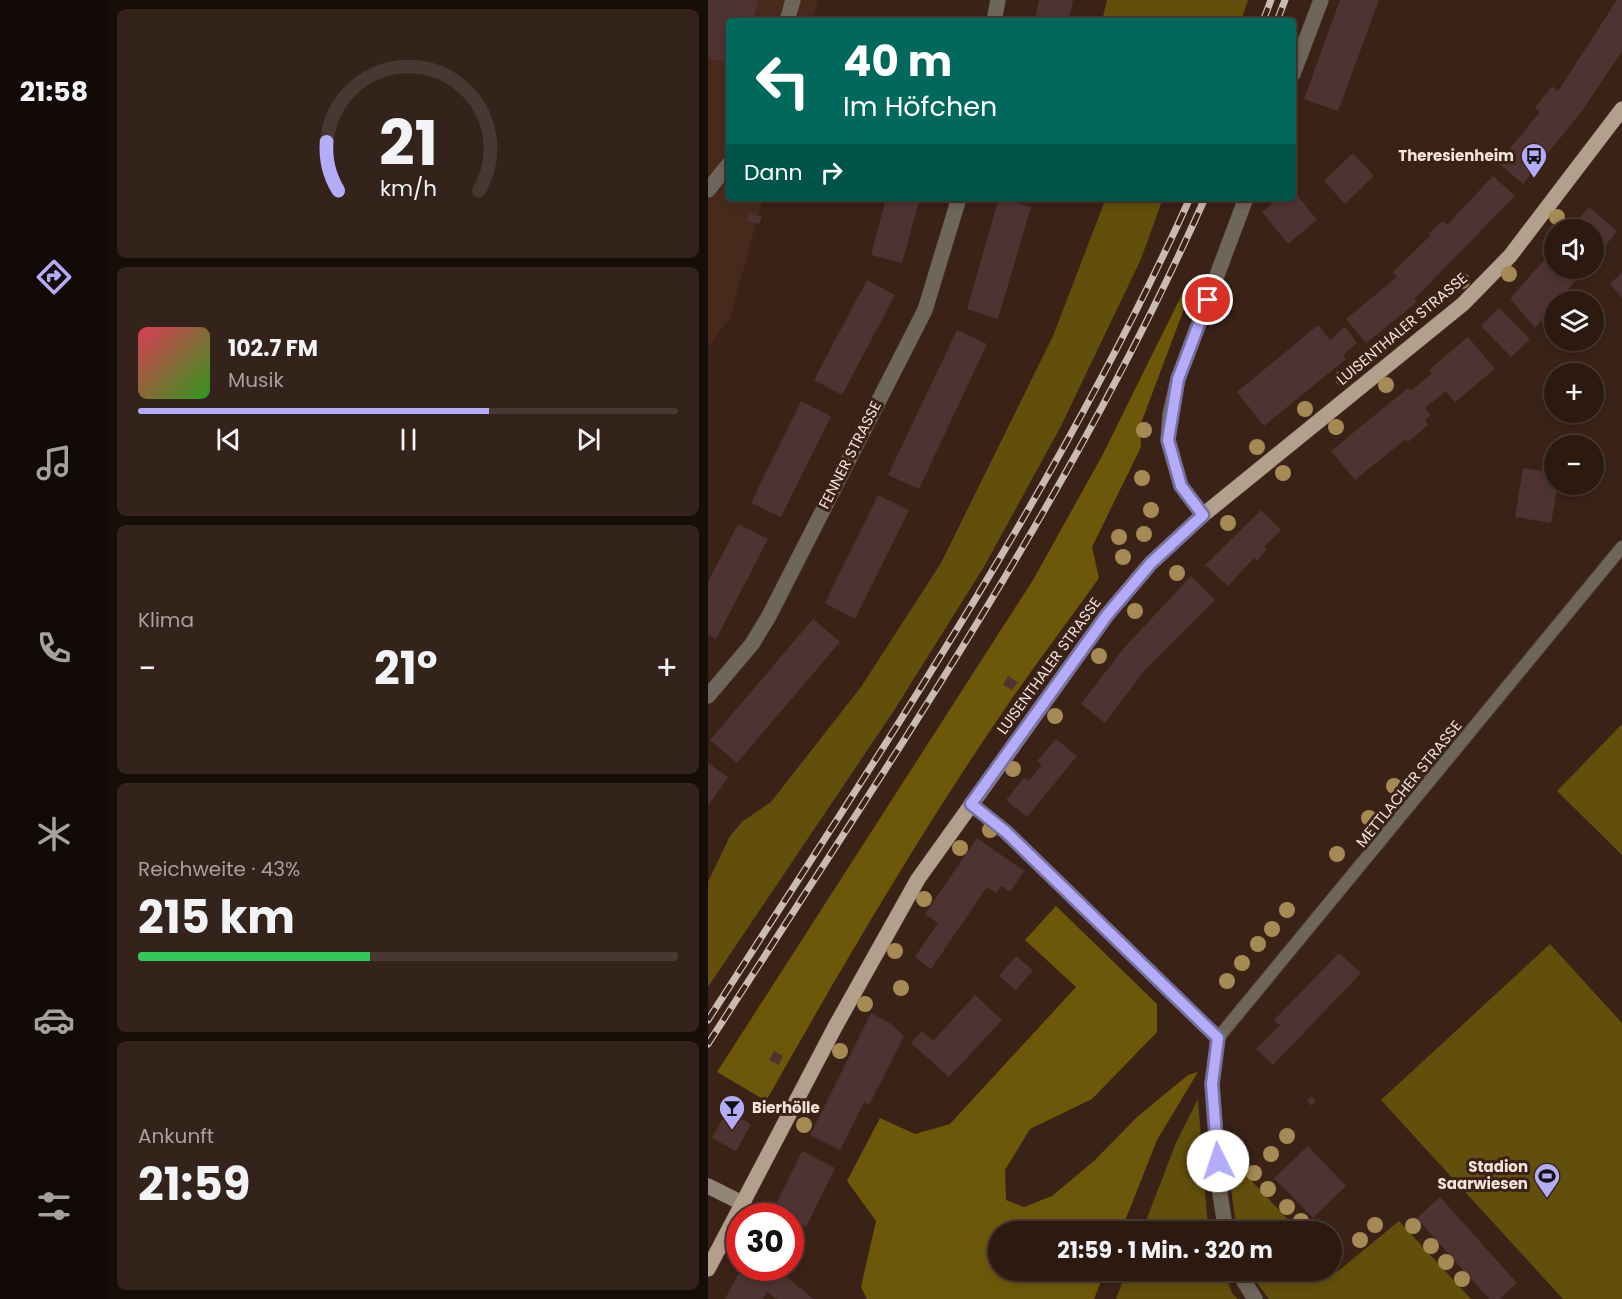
<!DOCTYPE html>
<html lang="de">
<head>
<meta charset="utf-8">
<style>
  :root { --surface:#2c1a11; --page:#34231a; --text:#f1f3f6; --muted:#a6a19f; --line:#483831; --accent:#b4acf9 }
  body { margin:0; font-family:Poppins,sans-serif; background:var(--page); color:var(--text); height:100vh; display:flex; flex-direction:column; font-size:22px; white-space:nowrap }
  * { box-sizing:border-box; margin:0 }
  p { font-size:20px; color:var(--muted) }
  .icon { flex:none; width:33px; height:33px; fill:none; stroke:currentColor; stroke-width:2; stroke-linecap:round; stroke-linejoin:round }
  .map { position:relative; flex:1; overflow:hidden }
  .drawer { display:flex; flex-direction:column; gap:9px; padding:9px; background:#180e09; width:600px }
  .drawer>* { flex:none }
  .hud { position:absolute; left:18px; top:18px; width:570px; height:183px; border-radius:6px; box-shadow:0 3px 9px #0003,0 0 0 2px var(--line); background:#00695c; color:#fff; overflow:hidden }
  .tools { position:absolute; left:836px; top:219px; display:grid; gap:12px }
  .tools a { display:grid; place-items:center; width:60px; height:60px; border-radius:50%; background:var(--surface); box-shadow:0 3px 9px #0003,0 0 0 2px var(--line); font-size:30px }
  .speed { position:absolute; left:18px; top:1203px; display:flex; gap:12px; font-size:30px; font-weight:700; text-align:center }
  .speed>* { display:grid; place-content:center; width:78px; height:78px; border-radius:50%; background:var(--surface); box-shadow:0 3px 9px #0003,0 0 0 2px var(--line); line-height:1 }
  .speed .limit { border:9px solid #d22; background:#fff; color:#111 }
  .pin { position:absolute; display:grid; place-items:center; width:51px; height:51px; color:#fff; margin:-26px; border:3px solid #fff; border-radius:50%; box-shadow:0 2px 6px #0007 }
  .me { position:absolute; width:66px; margin:-33px; rotate:356deg; stroke-linejoin:round; filter:drop-shadow(0 0 4px #0008) }
  .turn { display:flex; align-items:center; gap:21px; height:126px; padding:0 18px; font-size:27px }
  .turn .icon { width:78px; height:78px; stroke-width:2.5 }
  .turn b { display:block; font-size:42px; line-height:51px }
  .then { display:flex; align-items:center; height:57px; padding:0 18px; background:#0003; gap:12px; font-size:22px }
  .big { font-size:45px; font-weight:700; line-height:1.1 }
  .drawer .tile { flex:1; display:flex; flex-direction:column; justify-content:center; gap:9px; min-width:0; padding:0 21px; border-radius:9px; background:var(--page) }
  .drawer .dial { align-items:center; gap:0 }
  .dial svg { height:156px; overflow:visible; fill:none; stroke:var(--line); stroke-width:7; stroke-linecap:round; text-anchor:middle }
  .dial text { fill:var(--text); stroke:none }
  .song { display:flex; align-items:center; gap:18px }
  .cover { width:72px; height:72px; border-radius:9px; background:linear-gradient(135deg,hsl(350 70% 55%),hsl(110 70% 35%)) }
  .played { height:6px; border-radius:3px; background:linear-gradient(90deg,var(--accent) 65%,var(--line) 65%) }
  .keys { display:flex; justify-content:space-around; direction:ltr }
  .heat { display:flex; justify-content:space-between; align-items:center; font-size:33px; direction:ltr }
  .charge { height:9px; border-radius:4px; background:linear-gradient(90deg,#34c759 43%,var(--line) 0) }
  .trip { position:absolute; left:280px; top:1221px; width:354px; height:60px; border-radius:30px; background:var(--surface); box-shadow:0 3px 9px #0003,0 0 0 2px var(--line); font-weight:700; line-height:60px; text-align:center }
  main { display:flex; flex:1; min-height:0 }
  .tabs { display:flex; flex-direction:column; width:108px; justify-content:space-around; align-items:center; background:#120a07; color:var(--muted) }
  .tabs .icon { width:42px; height:42px }
  .tabs .current { color:var(--accent) }
  .tabs b { font-size:27px; color:var(--text) }
  .map>svg:first-child { display:block }
  .built { fill:#482a1c }
  .green { fill:#624f0b }
  .forest { fill:#6d580a }
  .building { fill:#4f3332 }
  .lines { fill:none; stroke-linecap:round; stroke-linejoin:round }
  .lane-casing { stroke:#543d33; stroke-width:14 }
  .street-casing { stroke:#543d33; stroke-width:16 }
  .secondary-casing { stroke:#543d33; stroke-width:16 }
  .primary-casing { stroke:#543d33; stroke-width:16 }
  .lane { stroke:#6e655b; stroke-width:12 }
  .street { stroke:#6e655b; stroke-width:15 }
  .secondary { stroke:#948677; stroke-width:15 }
  .primary { stroke:#b2a08d; stroke-width:15 }
  .rail-casing { stroke:#cbbab2; stroke-width:7 }
  .rail { stroke:#3a2217; stroke-width:4.5; stroke-dasharray:14; stroke-linecap:butt }
  .tree { fill:#a68a54 }
  .route-casing { stroke:#7570a2; stroke-width:15 }
  .route { stroke:#b4acf9; stroke-width:10 }
  .labels { text-anchor:middle; stroke-width:6; stroke-linejoin:round; paint-order:stroke }
  .poi-label { font-size:15px; font-weight:bold; fill:#f3e3dc; stroke:#3a2217; text-anchor:end }
  .street-label { font-size:15px; fill:#f3e3dc; stroke:#3a2217 }
</style>
</head>
<body>
<main>
<nav class="tabs">
<b>21:58</b>
<svg class="icon current" aria-label="directions" viewBox="0 0 24 24"><path d="M12 3l9 9-9 9-9-9zM9 14v-3h6M13 9l2 2-2 2"/></svg>
<svg class="icon" aria-label="music" viewBox="0 0 24 24"><path d="M9 18V5l10-2v13"/><circle cx="6" cy="18" r="3"/><circle cx="16" cy="16" r="3"/></svg>
<svg class="icon" aria-label="phone" viewBox="0 0 24 24"><path d="M5 4h4l2 5-3 2q2 4 5 5l2-3 5 2v4C11 20 4 13 5 4z"/></svg>
<svg class="icon" aria-label="climate" viewBox="0 0 24 24"><path d="M12 3v18M4 7l16 10M4 17L20 7"/></svg>
<svg class="icon" aria-label="car" viewBox="0 0 24 24"><path d="M5 17H2v-5l4-1 3-4h7l3 4 3 1v5h-3M9 17h6M6 11h13"/><circle cx="7" cy="17" r="2"/><circle cx="17" cy="17" r="2"/></svg>
<svg class="icon" aria-label="filters" viewBox="0 0 24 24"><path d="M4 7h16M4 17h16"/><circle cx="9" cy="7" r="2"/><circle cx="15" cy="17" r="2"/></svg>
</nav>
<section class="drawer">
<div class="tile dial"><svg viewBox="0 0 100 80">
<path d="M14 69A42 42 0 1 1 86 69"/>
<path d="M14 69A42 42 0 0 1 8 44" stroke="#b4acf9"/>
<text x="50" y="56" font-size="32" font-weight="700">21</text>
<text x="50" y="72" font-size="11">km/h</text>
</svg></div>
<div class="tile">
<div class="song"><i class="cover"></i><div><b>102.7 FM</b><p>Musik</p></div></div>
<div class="played"></div>
<div class="keys"><svg class="icon" aria-label="previous" viewBox="0 0 24 24"><path d="M18 5L8 12l10 7zM5 5v14"/></svg><svg class="icon" aria-label="pause" viewBox="0 0 24 24"><path d="M8 5v14M16 5v14"/></svg><svg class="icon" aria-label="next" viewBox="0 0 24 24"><path d="M6 5l10 7-10 7zM19 5v14"/></svg></div>
</div>
<div class="tile"><p>Klima</p>
<div class="heat"><a>−</a><b class="big">21°</b><a>+</a></div>
</div>
<div class="tile"><p>Reichweite · 43%</p><b class="big">215 km</b><div class="charge"></div></div>
<div class="tile"><p>Ankunft</p><b class="big">21:59</b></div>
</section>
<div class="map">
<svg width="914" height="1299" viewBox="0 0 914 1299">
  <rect width="100%" height="100%" fill="#3a2217"/>
  <!-- built -->
  <path class="built" d="M0,0H110L104,21H21V198H55L22,318L0,347Z"/>
  <!-- green -->
  <path class="green" d="M399,0H540L533,21H394Z
    M398,198H455L433,259L353,426L277,565L185,712L0,987V882L22,836L35,821L63,802L153,687L233,563L345,336Z
    M914,724V855L849,791Z
    M842,944L914,1023V1299H855L673,1100Z
    M490,1099L499,1216L503,1231H434L468,1143Z
    M538,1159L536,1173L591,1231H529L519,1161Z
    M691,1221L763,1299H561L540,1271L624,1270V1267L629,1272Z
    M419,1270L516,1271L524,1293L530,1299H408Z"/>
  <!-- forest -->
  <path class="forest" d="M480,282L485,285L432,426L433,447L384,547L391,578C362,619 331,659 303,700C214,829 135,965 58,1101L9,1072L325,580L394,456Z
    M348,906L449,1004V1032L384,1099L322,1129L297,1170L298,1200L316,1207L344,1196L387,1160L429,1117L480,1075L490,1072L449,1140L413,1231L291,1232V1270L397,1271L386,1299H159L153,1287L168,1221L139,1181L172,1118L207,1134L242,1124L368,987L317,940Z"/>
  <!-- building -->
  <path class="building" d="M0,0H50L45,21H21V63L0,58Z
    M331,0H365L361,21H327Z
    M632,0H671L630,111L596,99Z
    M909,0H914V51L874,111L815,184L790,163L832,112L827,108L844,86L850,91Z
    M645,153L666,176L637,204L616,181Z
    M785,176L807,196L706,299L709,302L658,343L638,319L689,277L685,272L723,235L721,233L735,221L739,225Z
    M585,190L609,220L580,244L554,212L568,200L567,198H585Z
    M178,198H212L194,263L163,255Z
    M291,198L323,207L290,319L259,309Z
    M881,207L909,231L885,261V230H862Z
    M41,213L54,217L51,224L38,220Z
    M846,249V268H878L850,302H846V306L827,328L802,299Z
    M914,272V298L902,284Z
    M159,280L187,295L134,395L106,380Z
    M791,308L822,339L803,357L773,326Z
    M610,325L622,340L637,327L649,343L635,355L638,359L556,426L529,392Z
    M249,330L279,344L211,489L180,475Z
    M760,337L787,369L747,402L738,391L717,408L723,415L717,420L720,425L700,442L698,439L647,480L623,451L700,388L702,391L720,377L724,373L721,370Z
    M93,401L123,416L73,517L43,503Z
    M815,468L846,473V484H850L843,523L807,517Z
    M170,495L201,510L147,619L117,603Z
    M553,510L573,530L556,547L559,549L549,561L546,558L520,586L497,565Z
    M30,524L60,539L8,639L0,635V582Z
    M483,576L507,600L437,670L397,723L373,704L416,648Z
    M105,619L132,642L29,763L2,740Z
    M300,676L310,682L304,690L295,685Z
    M348,739L369,756L319,817L298,800L316,778L321,781L324,777L334,765L329,761Z
    M0,763L20,777L0,806Z
    M269,838L316,871L302,892L293,886L288,893L279,887L223,969L207,957L230,923L217,914Z
    M631,953L653,973L565,1065L548,1049L572,1025L566,1020Z
    M308,956L325,970L308,990L291,976Z
    M267,995L294,1020L241,1077L203,1043L214,1031L225,1041Z
    M163,1013L183,1024L196,1036L161,1105L156,1102L132,1150L102,1135Z
    M66,1051L75,1056L71,1065L61,1060Z
    M603,1096L608,1101L604,1106L599,1101Z
    M19,1111L43,1124L28,1151L4,1138Z
    M600,1146L638,1186L605,1218L566,1178Z
    M94,1151L127,1168L98,1227L82,1216L65,1210Z
    M732,1197L809,1283L792,1299H781L709,1218Z
    M33,1268H71L69,1270L106,1299H69L59,1292L55,1299H17Z"/>
  <g class="lines">
    <!-- lane casing -->
    <g class="lane-casing">
      <path id="lane" d="M510,1038L914,547"/>
    </g>
    <!-- street casing -->
    <g class="street-casing">
      <path id="street" d="M79,21L85,0
        M286,21L290,0
        M585,74L613,0
        M0,190L21,164
        M495,515L473,486L460,440L462,414L470,379L538,198
        M0,696L44,644L61,616L217,310L251,198
        M263,804L298,832L510,1038L504,1084L512,1194L518,1232
        M529,1270L547,1299"/>
    </g>
    <!-- secondary casing -->
    <g class="secondary-casing">
      <path id="secondary" d="M0,1186L34,1203"/>
    </g>
    <!-- primary casing -->
    <g class="primary-casing">
      <path id="primary" d="M0,1269L127,1027L210,879L399,615L443,563L495,515L755,304L802,256L914,109"/>
    </g>
    <!-- lane -->
    <use href="#lane" class="lane"/>
    <!-- street -->
    <use href="#street" class="street"/>
    <!-- secondary -->
    <use href="#secondary" class="secondary"/>
    <!-- primary -->
    <use href="#primary" class="primary"/>
    <!-- rail casing -->
    <g class="rail-casing">
      <path id="rail" d="M555,21L563,0
        M569,21L577,0
        M0,1020C171,753 351,488 482,198
        M0,1044C176,769 364,498 497,198"/>
    </g>
    <!-- rail -->
    <use href="#rail" class="rail"/>
  </g>
  <!-- trees -->
  <g class="tree">
    <circle cx="849" cy="217" r="8"/>
    <circle cx="801" cy="274" r="8"/>
    <circle cx="754" cy="281" r="8"/>
    <circle cx="635" cy="378" r="8"/>
    <circle cx="678" cy="385" r="8"/>
    <circle cx="597" cy="409" r="8"/>
    <circle cx="628" cy="427" r="8"/>
    <circle cx="436" cy="430" r="8"/>
    <circle cx="549" cy="447" r="8"/>
    <circle cx="575" cy="473" r="8"/>
    <circle cx="434" cy="478" r="8"/>
    <circle cx="443" cy="510" r="8"/>
    <circle cx="520" cy="523" r="8"/>
    <circle cx="436" cy="534" r="8"/>
    <circle cx="411" cy="537" r="8"/>
    <circle cx="415" cy="557" r="8"/>
    <circle cx="469" cy="573" r="8"/>
    <circle cx="427" cy="611" r="8"/>
    <circle cx="391" cy="656" r="8"/>
    <circle cx="347" cy="716" r="8"/>
    <circle cx="305" cy="769" r="8"/>
    <circle cx="686" cy="786" r="8"/>
    <circle cx="661" cy="818" r="8"/>
    <circle cx="282" cy="830" r="8"/>
    <circle cx="252" cy="848" r="8"/>
    <circle cx="629" cy="854" r="8"/>
    <circle cx="216" cy="899" r="8"/>
    <circle cx="579" cy="910" r="8"/>
    <circle cx="564" cy="929" r="8"/>
    <circle cx="550" cy="944" r="8"/>
    <circle cx="187" cy="951" r="8"/>
    <circle cx="534" cy="963" r="8"/>
    <circle cx="519" cy="981" r="8"/>
    <circle cx="193" cy="988" r="8"/>
    <circle cx="157" cy="1004" r="8"/>
    <circle cx="132" cy="1051" r="8"/>
    <circle cx="96" cy="1125" r="8"/>
    <circle cx="579" cy="1136" r="8"/>
    <circle cx="563" cy="1154" r="8"/>
    <circle cx="546" cy="1173" r="8"/>
    <circle cx="560" cy="1189" r="8"/>
    <circle cx="579" cy="1207" r="8"/>
    <circle cx="593" cy="1221" r="8"/>
    <circle cx="667" cy="1225" r="8"/>
    <circle cx="705" cy="1226" r="8"/>
    <circle cx="652" cy="1240" r="8"/>
    <circle cx="723" cy="1246" r="8"/>
    <circle cx="738" cy="1262" r="8"/>
    <circle cx="754" cy="1279" r="8"/>
  </g>
  <g class="lines">
    <!-- route casing -->
    <g class="route-casing">
      <path id="route" d="M500,300L470,379L460,440L473,486L495,515L443,563L399,615L263,804L298,832L510,1038L504,1084L510,1161"/>
    </g>
    <!-- route -->
    <use href="#route" class="route"/>
  </g>
  <!-- icons -->
  <defs>
    <g id="bus-pin" transform="scale(1.35)"><path d="M0 17L-7.5 6A9.5 9.5 0 1 1 7.5 6Z" fill="#b4acf9" stroke="#3a2217"/><path d="M-5-6H5V4H4V6H2V4H-2V6H-4V4H-5ZM-3.5-4V0h7V-4ZM-3.5 1.2v1.5H-2V1.2ZM2 1.2v1.5H3.5V1.2Z" fill="#111"/></g>
    <g id="bar-pin" transform="scale(1.35)"><path d="M0 17L-7.5 6A9.5 9.5 0 1 1 7.5 6Z" fill="#b4acf9" stroke="#3a2217"/><path d="M-6-5H6L.8 .8V4.5H3.5V6h-7V4.5H-.8V.8Z" fill="#111"/></g>
    <g id="stadium-pin" transform="scale(1.35)"><path d="M0 17L-7.5 6A9.5 9.5 0 1 1 7.5 6Z" fill="#b4acf9" stroke="#3a2217"/><path d="M0-5a6.5 5 0 1 0 0 10a6.5 5 0 1 0 0-10ZM-3.5-1.8h7v3.6h-7Z" fill="#111"/></g>
  </defs>
  <g fill-rule="evenodd">
    <use href="#bus-pin" x="826" y="156"/>
    <use href="#bar-pin" x="24" y="1108"/>
    <use href="#stadium-pin" x="839" y="1176"/>
  </g>
  <g class="labels">
    <!-- poi labels -->
    <g class="poi-label">
      <text x="806" y="161">Theresienheim</text>
      <text x="44" y="1113" text-anchor="start">Bierhölle</text>
      <text x="820" y="1172">Stadion<tspan x="820" dy="17">Saarwiesen</tspan></text>
    </g>
    <!-- street labels -->
    <g class="street-label">
      <text transform="translate(694 329) rotate(-40)" y="5">LUISENTHALER STRASSE</text>
      <text transform="translate(142 455) rotate(-63)" y="5">FENNER STRASSE</text>
      <text transform="translate(341 666) rotate(-54)" y="5">LUISENTHALER STRASSE</text>
      <text transform="translate(701 784) rotate(-51)" y="5">METTLACHER STRASSE</text>
    </g>
  </g>
</svg>
<div class="tools">
<a><svg class="icon" aria-label="sound" viewBox="0 0 24 24"><path d="M4 9h4l5-4v14l-5-4H4zM17 9q2 3 0 6"/></svg></a>
<a><svg class="icon" aria-label="layers" viewBox="0 0 24 24"><path d="M12 4l9 5-9 5-9-5zM3 14l9 5 9-5"/></svg></a>
<a>+</a>
<a>−</a>
</div>
<div class="speed"><div class="limit">30</div></div>
<div class="pin" style="left:500px;top:300px;background:#d93025"><svg class="icon" aria-label="arrive" viewBox="0 0 24 24"><path d="M6 21V4h12l-3 4 3 4H6"/></svg></div>
<svg class="me" style="left:510px;top:1161px" viewBox="-20 -20 40 40"><circle r="19" fill="#fff"/><path d="M0-13L10 11 0 6-10 11z" fill="#b4acf9"/></svg>
<div class="trip">21:59 · 1 Min. · 320 m</div>
<div class="hud">
<div class="turn"><svg class="icon" aria-label="left" viewBox="0 0 24 24"><path d="M17 20v-9H6M10 6l-5 5 5 5"/></svg><div><b>40 m</b>Im Höfchen</div></div>
<div class="then">Dann<svg class="icon" aria-label="right" viewBox="0 0 24 24"><path d="M7 20v-9h11M14 6l5 5-5 5"/></svg></div>
</div>
</div>
</main>
</body>
</html>
